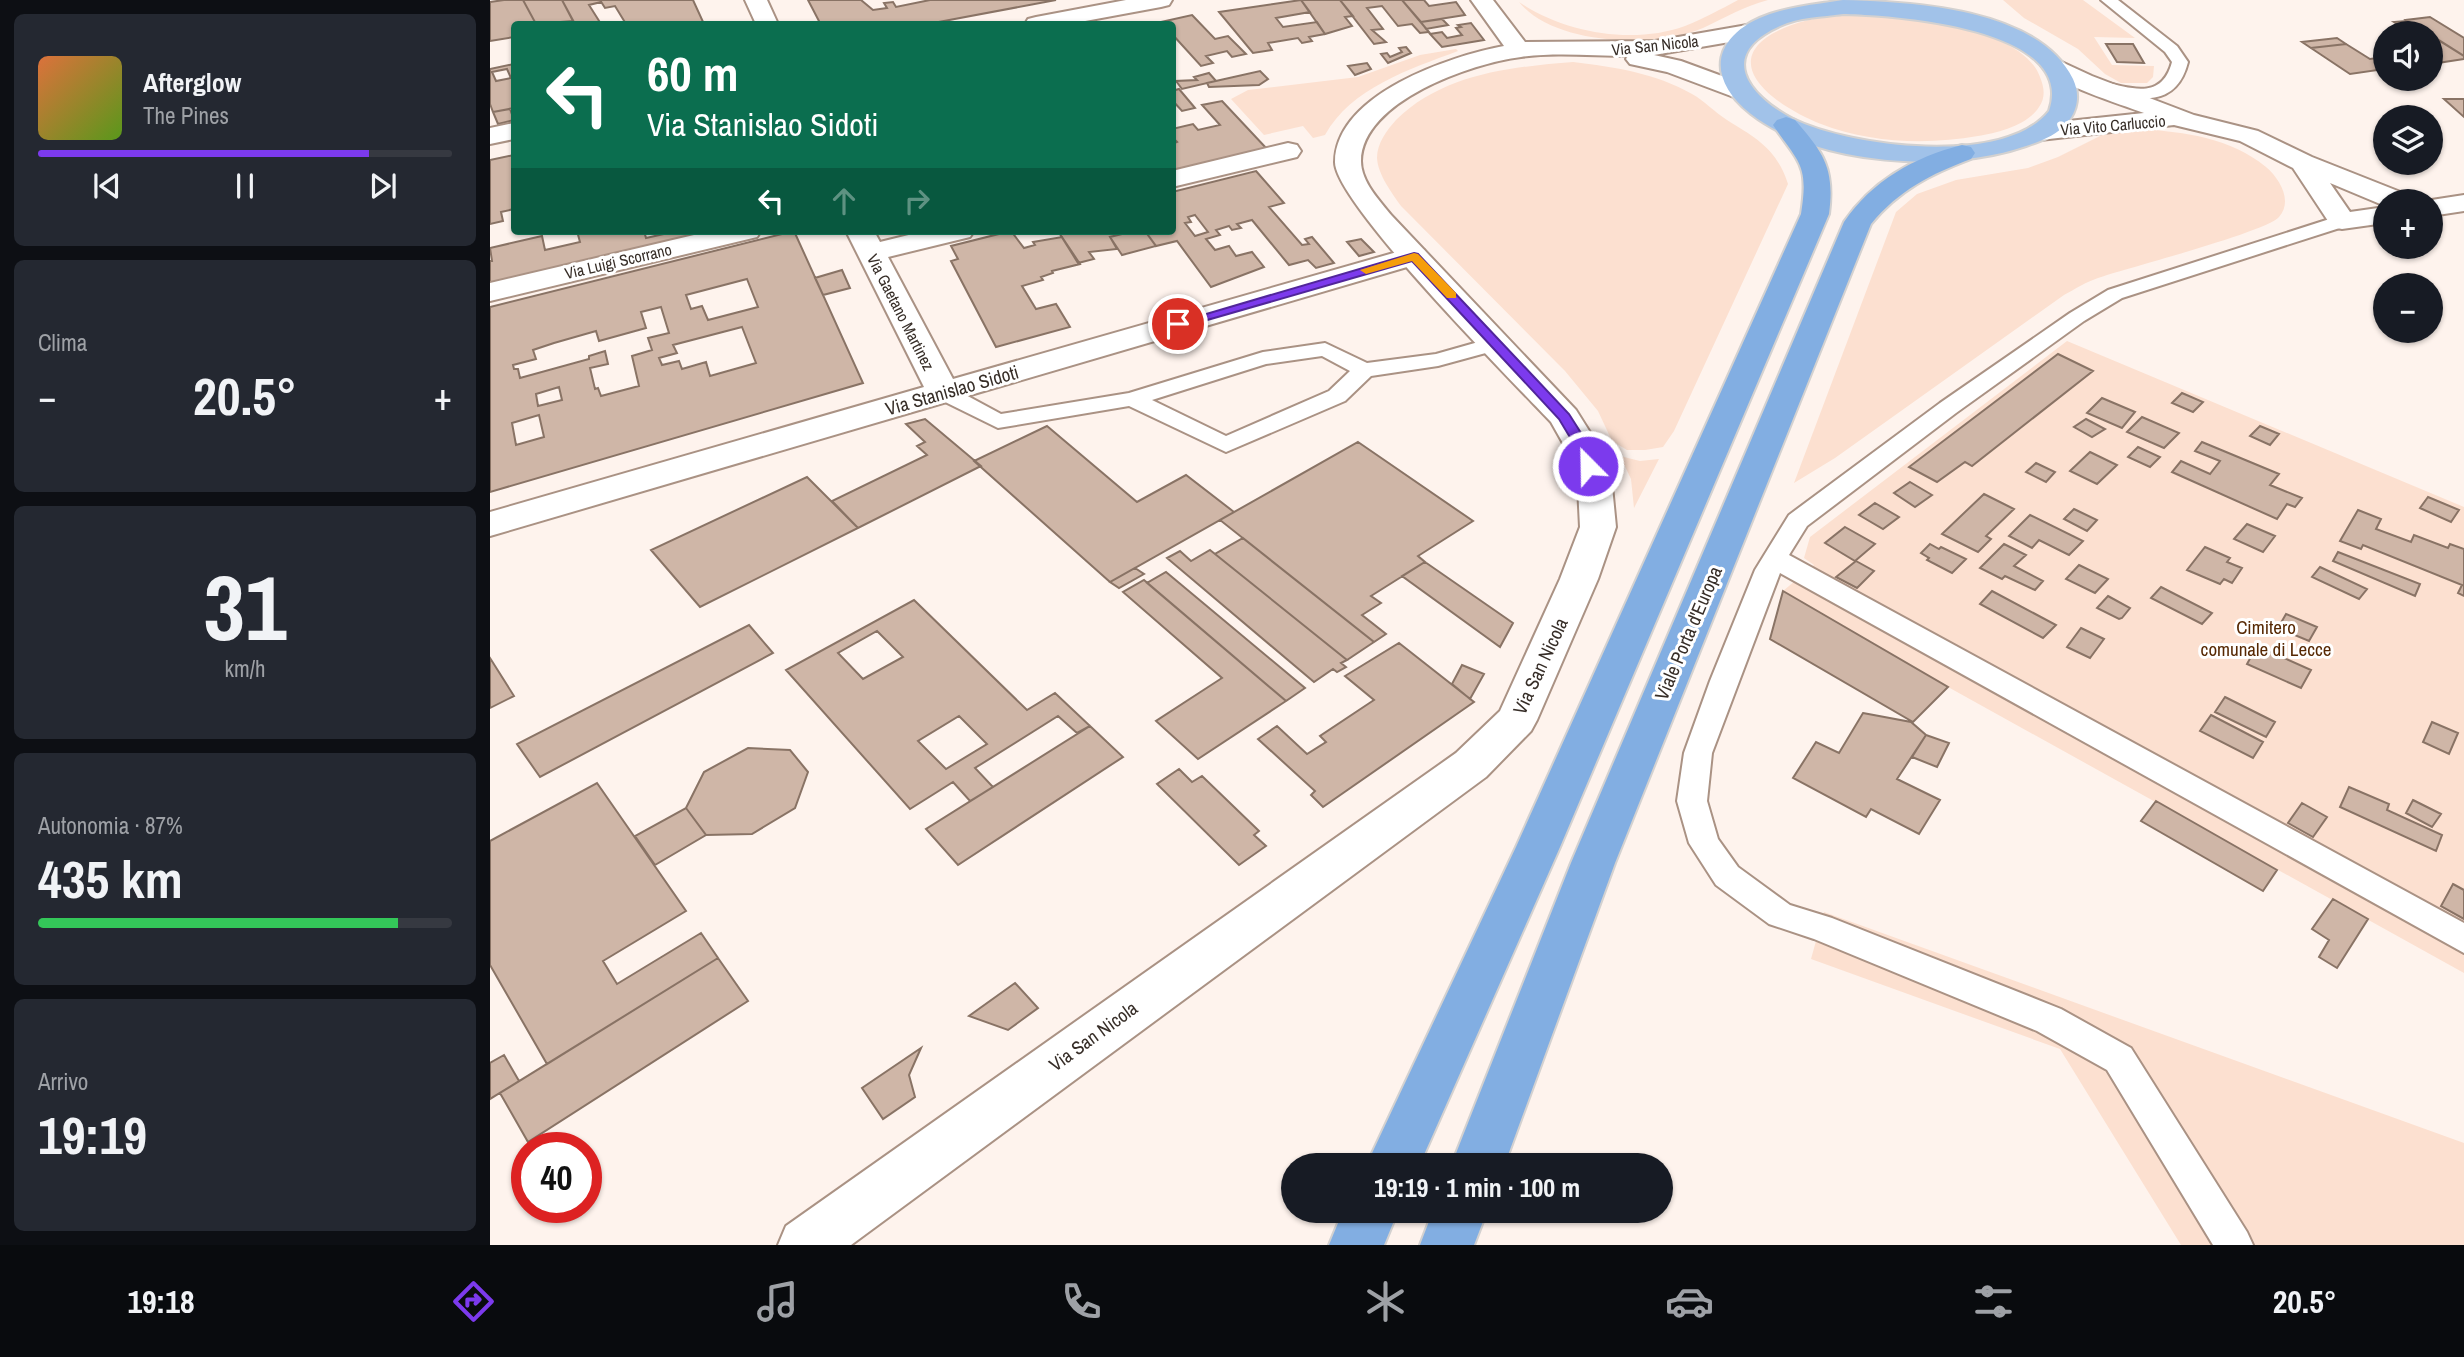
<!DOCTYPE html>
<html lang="it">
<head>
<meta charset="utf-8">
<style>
  :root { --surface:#171b24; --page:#242831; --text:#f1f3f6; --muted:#9ea1a6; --line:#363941; --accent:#7c3aed }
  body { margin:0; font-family:"Archivo Narrow",sans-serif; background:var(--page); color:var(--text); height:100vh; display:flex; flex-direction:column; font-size:26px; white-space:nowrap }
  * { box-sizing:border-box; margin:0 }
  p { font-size:23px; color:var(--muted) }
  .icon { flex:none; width:38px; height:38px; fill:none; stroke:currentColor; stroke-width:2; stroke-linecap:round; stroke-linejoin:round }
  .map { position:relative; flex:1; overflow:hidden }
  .details { display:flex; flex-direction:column; gap:14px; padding:14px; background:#0d0f14; width:490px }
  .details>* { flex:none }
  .hud { position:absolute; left:21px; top:21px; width:665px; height:214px; border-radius:7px; box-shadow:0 2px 5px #0004; background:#0b6e4f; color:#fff; overflow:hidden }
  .fabs { position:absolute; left:1883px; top:21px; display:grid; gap:14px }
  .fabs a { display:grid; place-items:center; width:70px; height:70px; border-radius:50%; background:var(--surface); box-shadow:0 2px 5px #0004; font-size:35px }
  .speed { position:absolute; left:21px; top:1132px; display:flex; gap:14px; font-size:35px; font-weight:700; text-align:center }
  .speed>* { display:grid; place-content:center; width:91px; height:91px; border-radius:50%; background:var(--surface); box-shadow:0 2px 5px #0004; line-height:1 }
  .speed .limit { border:10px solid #d22; background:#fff; color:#111 }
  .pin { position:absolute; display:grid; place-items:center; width:60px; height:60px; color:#fff; margin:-30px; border:4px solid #fff; border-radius:50%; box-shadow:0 2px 7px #0007 }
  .me { position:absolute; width:77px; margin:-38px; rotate:337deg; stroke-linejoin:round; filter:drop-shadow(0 0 5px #0008) }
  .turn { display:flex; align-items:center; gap:24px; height:147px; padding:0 21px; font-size:32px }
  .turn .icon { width:91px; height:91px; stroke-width:2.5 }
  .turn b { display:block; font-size:49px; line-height:60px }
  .lanes { display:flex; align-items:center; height:66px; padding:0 21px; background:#0003; justify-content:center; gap:35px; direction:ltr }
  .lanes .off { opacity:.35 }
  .big { font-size:52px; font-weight:800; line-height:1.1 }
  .details .tile { flex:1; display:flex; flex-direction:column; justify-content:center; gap:10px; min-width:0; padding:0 24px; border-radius:10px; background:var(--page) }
  .details .dial { align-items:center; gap:0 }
  .dial b { font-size:91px; line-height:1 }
  .song { display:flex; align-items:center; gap:21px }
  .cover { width:84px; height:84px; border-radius:10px; background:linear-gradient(135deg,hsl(20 70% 55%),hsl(90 70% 35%)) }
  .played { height:7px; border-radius:4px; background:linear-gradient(90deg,var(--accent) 80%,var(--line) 80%) }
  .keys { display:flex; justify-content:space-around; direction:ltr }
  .heat { display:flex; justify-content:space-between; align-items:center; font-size:38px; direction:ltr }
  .charge { height:10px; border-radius:5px; background:linear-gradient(90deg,#34c759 87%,var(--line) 0) }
  .trip { position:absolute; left:791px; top:1153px; width:392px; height:70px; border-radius:35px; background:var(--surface); box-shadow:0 2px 5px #0004; font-weight:800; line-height:70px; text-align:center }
  .menu { display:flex; height:112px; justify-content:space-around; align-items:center; background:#090b0e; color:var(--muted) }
  .menu .icon { width:49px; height:49px }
  .menu .active { color:var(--accent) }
  .menu b { font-size:32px; color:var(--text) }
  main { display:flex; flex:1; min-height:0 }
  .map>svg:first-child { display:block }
  .green { fill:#fce0d0 }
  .building { fill:#cfb6a7; stroke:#897365; stroke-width:2; fill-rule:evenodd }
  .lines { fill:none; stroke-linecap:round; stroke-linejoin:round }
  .service-casing { stroke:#aa9284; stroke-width:4 }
  .minor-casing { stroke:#aa9284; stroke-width:4 }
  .tertiary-casing { stroke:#aa9284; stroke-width:4 }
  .primary-casing { stroke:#d3d1d0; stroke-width:4 }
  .trunk-casing { stroke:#d3d1d0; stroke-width:4 }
  .service { fill:#fff; fill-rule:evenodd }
  .minor { fill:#fff; fill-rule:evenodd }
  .tertiary { fill:#fff; fill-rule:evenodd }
  .primary { fill:#a1c2e9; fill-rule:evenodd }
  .trunk { fill:#82aee2; fill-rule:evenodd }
  .route { fill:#7c3aed; stroke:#51269a; stroke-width:2 }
  .slow { fill:#f59e0b }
  .labels { text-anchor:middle; stroke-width:6; stroke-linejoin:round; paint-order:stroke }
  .far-street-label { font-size:16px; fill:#372e28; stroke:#fff }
  .street-label { font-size:19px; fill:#372e28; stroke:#fff }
  .park-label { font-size:19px; fill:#562803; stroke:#fff }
</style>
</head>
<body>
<main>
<section class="details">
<div class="tile">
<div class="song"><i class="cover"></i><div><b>Afterglow</b><p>The Pines</p></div></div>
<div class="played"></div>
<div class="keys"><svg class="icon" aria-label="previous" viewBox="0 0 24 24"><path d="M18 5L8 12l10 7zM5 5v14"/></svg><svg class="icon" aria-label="pause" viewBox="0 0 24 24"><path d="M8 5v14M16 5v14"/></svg><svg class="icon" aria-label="next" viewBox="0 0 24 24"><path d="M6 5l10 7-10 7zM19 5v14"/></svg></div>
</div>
<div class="tile"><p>Clima</p>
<div class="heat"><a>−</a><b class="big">20.5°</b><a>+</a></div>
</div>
<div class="tile dial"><b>31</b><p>km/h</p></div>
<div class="tile"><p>Autonomia · 87%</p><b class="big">435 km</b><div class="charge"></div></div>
<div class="tile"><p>Arrivo</p><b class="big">19:19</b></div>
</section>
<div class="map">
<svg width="1974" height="1245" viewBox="0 0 1974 1245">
  <rect width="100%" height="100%" fill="#fef3ed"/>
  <!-- green -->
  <path class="green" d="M1248,0H1278C1253,7 1236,17 1213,28C1165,49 1063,45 1029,2C1074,33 1143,45 1195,26C1213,19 1231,9 1248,0Z
    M1513,0H1593L1645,38L1604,37L1622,65L1664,66L1663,77L1657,83H1631L1615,74L1588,49L1534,18Z
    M1356,14C1403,14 1532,25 1550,77C1554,87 1556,97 1549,107C1538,125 1508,133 1488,136C1437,145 1380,143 1331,124C1289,108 1219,61 1294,28C1314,19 1335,17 1356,14Z
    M966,49L968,51C920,69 861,88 835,135L823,138L813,126L774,135L741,99L758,90L868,77L930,55Z
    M1083,62C1125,67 1165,73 1202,94C1215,101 1224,112 1237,120C1266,138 1287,149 1298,184L1184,431L1173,447L1155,450H1137L1122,441L1108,411L1075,371L911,206C902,193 888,175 887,158C887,143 897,130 906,120C953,74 1020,67 1083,62Z
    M1651,129C1695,132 1741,138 1776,167C1790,179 1803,201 1789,217C1776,232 1637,268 1608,278C1596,282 1585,289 1574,295L1345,458L1304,483L1406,212L1427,194L1466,180L1538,168L1568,157L1616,133Z
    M1577,341L1974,507V973L1458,687L1293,591L1324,565L1314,558L1320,537Z
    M1130,456L1150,461L1169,459L1144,508L1141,479Z
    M1334,912L1974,1143V1245H1691L1570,1049L1321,959Z"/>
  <!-- building -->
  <path class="building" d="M14,0H33L46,24H24V37L0,41V2Z
    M33,0H72L83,21L46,24Z
    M72,0H110L111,2L99,5L111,24H85Z
    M110,0H203L214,24H133H136L125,6L115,8Z
    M318,0H371L383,10L397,8L394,3L403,2L406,7L440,0H566L438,24H324L330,23Z
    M811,0L820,12L786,18L793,27L827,22L835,34L819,37L822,41L812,43L808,38L778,43L782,50L763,53L729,12Z
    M811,0H850L863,16L855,17L862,26L835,34Z
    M850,0H912L939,32L930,33L922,24L908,26L892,6L877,8L893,29L882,30L896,42L884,44Z
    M912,0H934L939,6L966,2L975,15L931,22Z
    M702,15L725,39L738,36L756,54L742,57L737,51L716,56L723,63L711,66L682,34V24L671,22Z
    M1940,17L1974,38V56L1916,20Z
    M952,19L958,25L936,29L931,22Z
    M1917,21L1937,33H1922L1904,22Z
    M981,23L994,40L952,47L940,34L952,32L957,38L972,35L966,28L971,27L968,25Z
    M1941,35L1974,56V59L1941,64V52L1950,51L1941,45Z
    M1847,38L1856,44L1821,48L1812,42Z
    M1616,44H1643L1654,63L1627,62Z
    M1856,44L1880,59L1894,57L1890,55L1895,54V69L1860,74L1821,48Z
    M916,47L921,53L898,63L891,54L897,53L900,57L912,52L909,48Z
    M877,63L881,69L865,75L858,66Z
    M24,64V108L3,112L0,104V69ZM17,69L21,78L6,81L2,72Z
    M770,71L778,79L769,85L719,87L717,83Z
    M719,73L726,81L692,89L686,81L707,80L704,77Z
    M689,89L705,108L692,111L682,100V91Z
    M1954,99H1974V117Z
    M732,101L777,149L682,173V144L687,142L682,137V129L703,124L708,130L730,125L712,105Z
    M20,109L24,120L8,124L3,112Z
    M24,155V209L11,212L13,221L0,224V160Z
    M766,171L794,203L779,207L812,245L819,244L815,239L822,237L844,263L826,268L818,260L799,265L762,220L747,224L751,228L742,230L739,226L726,230L730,235L716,239L725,250L739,246L746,256L762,252L774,267L721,287L687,241L666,246L655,231H682V192ZM705,215L718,232L705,236L695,223L701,222L698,217Z
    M87,231H154L156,238L187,231H231L0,287V261H2L0,248L52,236L55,250L90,242Z
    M304,231L373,383L0,492V307ZM257,279L268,307L218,320L212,306L201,309L196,295ZM171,307L179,333L158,338L162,350L142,356L149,386L111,396L108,388L105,389L100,368L118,364L115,351L99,356V359L30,378L28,369H24L23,365L46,359L43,350L64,343L106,331L109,341L156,328L151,312ZM252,327L266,363L220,376L216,362L192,369L189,361L172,365L169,358L187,353L183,345ZM69,387L72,400L48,406L46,394ZM49,415L54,437L26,445L22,423Z
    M521,231L534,248L545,245L543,242L572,237L590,264L562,271L563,273L551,277L553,280L532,286L546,309L566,304L580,327L506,347L461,261L468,259L461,246Z
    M568,231H644L620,237L627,249L599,252L604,259L588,263Z
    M644,231H655L666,246L632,255L620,237Z
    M871,239L884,252L869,256L857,242Z
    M352,270L360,288L333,295L325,278Z
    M1568,354L1603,371L1482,466L1475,462L1447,482L1419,467Z
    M1692,393L1713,402L1703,412L1682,403Z
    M1612,398L1645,412L1632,428L1597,413Z
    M1652,417L1689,433L1674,448L1637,432Z
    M435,419L491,466L368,528L342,501L437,455L427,446L435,442L416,424Z
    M1596,419L1615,429L1602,437L1584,427Z
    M557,426L647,502L696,475L744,512L620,582L484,461Z
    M1770,426L1789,434L1780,445L1760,436Z
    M868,442L983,521L928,556L935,562L881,596L891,603L872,615L896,634L884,642L730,520Z
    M1712,442L1789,474L1780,485L1812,498L1805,507L1797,504L1787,519L1682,472L1691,461L1720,474L1730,461L1705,451Z
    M1648,447L1670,457L1660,467L1638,457Z
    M1600,452L1627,465L1607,484L1580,471Z
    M1546,463L1565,472L1556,482L1536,472Z
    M317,477L368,528L210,607L161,550Z
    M1420,482L1442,495L1425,507L1404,493Z
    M1494,494L1524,509L1496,536L1501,539L1488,552L1452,534Z
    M1938,497L1969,510L1961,522L1930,508Z
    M1385,503L1409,517L1393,529L1369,515Z
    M1584,509L1607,520L1597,531L1574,519Z
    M1868,510L1891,519L1886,529L1921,542L1924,535L1958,548L1960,544L1974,549V596L1968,593L1972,585L1873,545L1871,549L1850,541Z
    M1540,515L1593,541L1579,555L1549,540L1542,548L1519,536Z
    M1757,524L1785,536L1773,552L1744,539Z
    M1355,527L1385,544L1365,561L1335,543Z
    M753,538L884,642L857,660L725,554Z
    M1440,544L1449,549L1451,547L1476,559L1462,573L1437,560L1439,558L1431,553Z
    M1514,544L1536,555L1524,566L1553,581L1545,590L1515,576L1512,579L1490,568Z
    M1715,547L1740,558L1737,562L1752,568L1742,583L1734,579L1730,584L1697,570Z
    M720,550L857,660L851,663L856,667L847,672L843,669L824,682L677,558L690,551L701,561Z
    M1848,552L1930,584L1925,596L1843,561Z
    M1366,561L1384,571L1367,588L1346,577Z
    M935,562L1023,623L1010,647L912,576Z
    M1589,565L1618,579L1605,593L1576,579Z
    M1830,567L1877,589L1869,599L1822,577Z
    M645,568L654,574L629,588L620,582Z
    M676,572L815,688L796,701L657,583Z
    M654,580L796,701L708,759L666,721L732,678L633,592Z
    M1671,587L1722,613L1712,624L1661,598Z
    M1293,591L1458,687L1423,722L1280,639Z
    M1502,591L1566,625L1553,638L1490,604Z
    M1618,596L1640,608L1632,618L1629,619L1607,608Z
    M424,600L537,710L565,693L600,726L587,733L568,716L485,768L503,787L480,801L463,782L420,809L296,670ZM387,631L413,657L373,679L348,653ZM469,716L497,744L456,769L428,741Z
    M1796,614L1827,627L1819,641L1788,628Z
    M259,625L283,653L50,777L27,744Z
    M1591,628L1614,639L1600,658L1577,647Z
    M909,643L984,702L833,807L821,795L825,791L768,739L787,726L817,754L836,742L830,736L884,700L855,676Z
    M1767,646L1821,670L1811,688L1757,664Z
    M0,658L24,696L0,708Z
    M972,665L994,674L980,699L962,684Z
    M1735,697L1785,722L1776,737L1725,712Z
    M1373,713L1421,722L1436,735L1407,779L1450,800L1429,834L1381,809L1376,817L1303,778L1326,742L1349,753Z
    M1721,715L1773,742L1763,758L1710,731Z
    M1942,722L1968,733L1959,754L1933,742Z
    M600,726L633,757L468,865L436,829Z
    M1436,735L1459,743L1447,767L1422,757Z
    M258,748L300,750L318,772L305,808L262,834L216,835L196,808L214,772Z
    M689,769L702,782L712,776L769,831L764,835L776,846L749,865L667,784Z
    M107,783L196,911L113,961L127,984L211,933L228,958L57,1064L0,965V841Z
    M1859,787L1899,804L1897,810L1952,835L1946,851L1850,807Z
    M1923,800L1951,814L1942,827L1916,813Z
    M1666,801L1787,870L1773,891L1651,821Z
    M1812,803L1837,817L1823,837L1798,823Z
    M196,808L216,835L165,865L145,836Z
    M1963,884L1974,890V919L1951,906Z
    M1843,899L1878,919L1847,968L1829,957L1839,940L1822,929Z
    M228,958L258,1001L38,1142L10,1093Z
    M525,983L548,1008L518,1030L479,1016Z
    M431,1048L419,1075L425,1097L393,1119L372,1088Z
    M14,1055L29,1081L0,1099V1063Z"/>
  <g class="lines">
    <!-- service casing -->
    <g class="service-casing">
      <path id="service" d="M1611,0H1628L1687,46L1698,62C1686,110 1646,100 1608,91L1606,87L1614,82C1644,89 1672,99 1682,62L1675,52Z
        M1852,215L1862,221L1859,225L1632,298L1594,321L1466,413L1317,526L1299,555L1974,923V953L1290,573L1222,753L1217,801L1228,839L1248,867L1300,905L1342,918L1571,1009L1641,1048L1757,1232L1763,1245H1723L1617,1070L1547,1031L1324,939L1279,924L1226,885L1199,843L1187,801L1194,753L1220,681L1265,570L1299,515L1450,403L1580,313L1618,290Z
        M1006,337L1014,338L1017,343L1014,348L948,366L881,376L855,401L736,452L639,406L508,428L445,397L442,392L445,387H461L511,414L639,393L773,352L835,343L877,363L946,354ZM832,356L860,371L839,391L736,436L662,400L776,364Z"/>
    </g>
    <!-- minor casing -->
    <g class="minor-casing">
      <path id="minor" d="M255,0H277L288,24H266Z
        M636,0H682L679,5L671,7L579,24H535L538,19L546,17Z
        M1563,58L1602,76L1704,115L1768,131L1822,157L1918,195L1922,201H1895V206L1840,183L1860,212L1895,207V223L1852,229L1842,227L1803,168L1750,141L1684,125L1550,140L1541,137L1537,132L1541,127L1550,124L1654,113C1630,104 1564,84 1551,65L1555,60Z
        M24,123V139L0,144V128Z
        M798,143L807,145L811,151L807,157L682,187V171Z
        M1974,195V211L1941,216V201H1935Z
        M221,231H271L267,237L0,301V283Z
        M356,231H384L390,242L435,231H484L480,237L398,257L463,379L914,250L924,247L934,250L938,256L934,262L0,536V512L434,387Z"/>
    </g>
    <!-- tertiary casing -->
    <g class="tertiary-casing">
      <path id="tertiary" d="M981,0H1003L1035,42L1165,41L1263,24L1271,26L1275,31L1271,36L1263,38L1164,55L1191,61L1259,86L1262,91L1259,96L1250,98L1241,96L1177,72L1140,64L1136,59L1138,56C1103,56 1067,52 1031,57C982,63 872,101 871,161C871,182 890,201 902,216L1086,410L1108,445L1122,486L1126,527L1108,579L1047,720L1041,731L996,777L361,1245H288L296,1226L966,753L1010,711L1070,579L1090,527L1088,486L1074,445L1061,422C1024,383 844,202 845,162C846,94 960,56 1014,46Z"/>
    </g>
    <!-- primary casing -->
    <g class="primary-casing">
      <path id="primary" d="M1353,0C1422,2 1548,8 1583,79C1590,94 1588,110 1577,123C1567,135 1551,141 1536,146C1459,173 1328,166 1261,114C1213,77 1224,33 1280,14C1304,6 1329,4 1353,0ZM1353,14C1402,15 1588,27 1559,111C1515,167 1360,147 1303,119C1257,95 1227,54 1290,26C1309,17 1332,17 1353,14Z"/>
    </g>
    <!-- trunk casing -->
    <g class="trunk-casing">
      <path id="trunk" d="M1296,117L1305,120C1334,153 1345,169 1339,214L1070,847L929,1166H876L1026,847L1311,214C1319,164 1309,163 1283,125L1287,120Z
        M1472,145L1481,147L1485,153L1481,159C1441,174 1409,190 1381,224L1125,863L1014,1166H961L1081,863L1354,222C1382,181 1424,157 1472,145Z
        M853,1211H908L894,1245H839Z
        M943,1211H997L984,1245H930Z"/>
    </g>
    <!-- service -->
    <use href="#service" class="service"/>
    <!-- minor -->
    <use href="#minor" class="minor"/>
    <!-- tertiary -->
    <use href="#tertiary" class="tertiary"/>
    <!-- primary -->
    <use href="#primary" class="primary"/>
    <!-- trunk -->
    <use href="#trunk" class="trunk"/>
  </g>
  <!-- route -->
  <path class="route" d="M924,253L928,254L1079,414L1098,444L1105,466L1103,469H1093L1084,444L1069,419L922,261L693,327L688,328L682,324Z"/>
  <!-- slow -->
  <path class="slow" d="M924,253L928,254L966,293V298H957L922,261L876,274L870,270Z"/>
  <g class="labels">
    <!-- far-street labels -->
    <g class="far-street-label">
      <text transform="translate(1165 45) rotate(-6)" y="6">Via San Nicola</text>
      <text transform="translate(1623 125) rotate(-5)" y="6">Via Vito Carluccio</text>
      <text transform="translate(128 261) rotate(-13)" y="6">Via Luigi Scorrano</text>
      <text transform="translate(411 312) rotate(63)" y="6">Via Gaetano Martinez</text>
    </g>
    <!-- street labels -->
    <g class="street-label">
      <text transform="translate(462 390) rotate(-16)" y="7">Via Stanislao Sidoti</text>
      <text transform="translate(1198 633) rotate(-67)" y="7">Viale Porta d'Europa</text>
      <text transform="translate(1050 666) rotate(-65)" y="7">Via San Nicola</text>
      <text transform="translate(603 1036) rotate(-36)" y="7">Via San Nicola</text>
    </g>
    <!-- park labels -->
    <g class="park-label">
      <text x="1776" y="634">Cimitero<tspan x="1776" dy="22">comunale di Lecce</tspan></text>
    </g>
  </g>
</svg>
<div class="fabs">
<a><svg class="icon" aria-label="sound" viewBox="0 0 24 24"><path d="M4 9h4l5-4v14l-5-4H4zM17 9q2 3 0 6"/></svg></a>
<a><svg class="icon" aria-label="layers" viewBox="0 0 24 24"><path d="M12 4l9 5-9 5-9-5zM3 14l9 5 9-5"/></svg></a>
<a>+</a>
<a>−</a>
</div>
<div class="speed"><div class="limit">40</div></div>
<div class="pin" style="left:688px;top:324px;background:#d93025"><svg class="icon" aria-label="arrive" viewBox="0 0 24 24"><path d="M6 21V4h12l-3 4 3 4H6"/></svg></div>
<svg class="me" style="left:1098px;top:466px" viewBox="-20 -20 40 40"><circle r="17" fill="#7c3aed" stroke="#fff" stroke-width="3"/><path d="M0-11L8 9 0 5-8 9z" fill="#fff"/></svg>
<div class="trip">19:19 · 1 min · 100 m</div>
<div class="hud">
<div class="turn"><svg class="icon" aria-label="left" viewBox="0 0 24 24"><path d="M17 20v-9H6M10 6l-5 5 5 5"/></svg><div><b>60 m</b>Via Stanislao Sidoti</div></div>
<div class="lanes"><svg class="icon" aria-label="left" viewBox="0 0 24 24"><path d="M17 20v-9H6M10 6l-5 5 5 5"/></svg><svg class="icon off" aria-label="ahead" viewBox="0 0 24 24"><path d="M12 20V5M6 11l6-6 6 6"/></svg><svg class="icon off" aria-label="right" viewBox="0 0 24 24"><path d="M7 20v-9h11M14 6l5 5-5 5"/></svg></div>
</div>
</div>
</main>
<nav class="menu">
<b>19:18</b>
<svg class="icon active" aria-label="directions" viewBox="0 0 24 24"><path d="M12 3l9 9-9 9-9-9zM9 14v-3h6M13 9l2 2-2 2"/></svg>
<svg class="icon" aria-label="music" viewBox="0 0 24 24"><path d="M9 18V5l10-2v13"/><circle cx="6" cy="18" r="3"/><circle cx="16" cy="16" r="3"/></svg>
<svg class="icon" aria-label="phone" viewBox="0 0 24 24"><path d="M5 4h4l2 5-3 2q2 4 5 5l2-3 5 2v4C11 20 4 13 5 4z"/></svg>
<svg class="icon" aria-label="climate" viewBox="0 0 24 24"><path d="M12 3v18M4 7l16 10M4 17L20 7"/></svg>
<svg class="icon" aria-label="car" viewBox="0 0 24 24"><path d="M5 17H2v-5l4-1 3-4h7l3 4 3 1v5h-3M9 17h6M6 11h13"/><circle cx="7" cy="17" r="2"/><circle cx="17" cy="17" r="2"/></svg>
<svg class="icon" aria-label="filters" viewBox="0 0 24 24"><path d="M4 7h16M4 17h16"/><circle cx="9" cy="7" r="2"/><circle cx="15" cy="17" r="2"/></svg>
<b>20.5°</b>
</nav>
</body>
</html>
